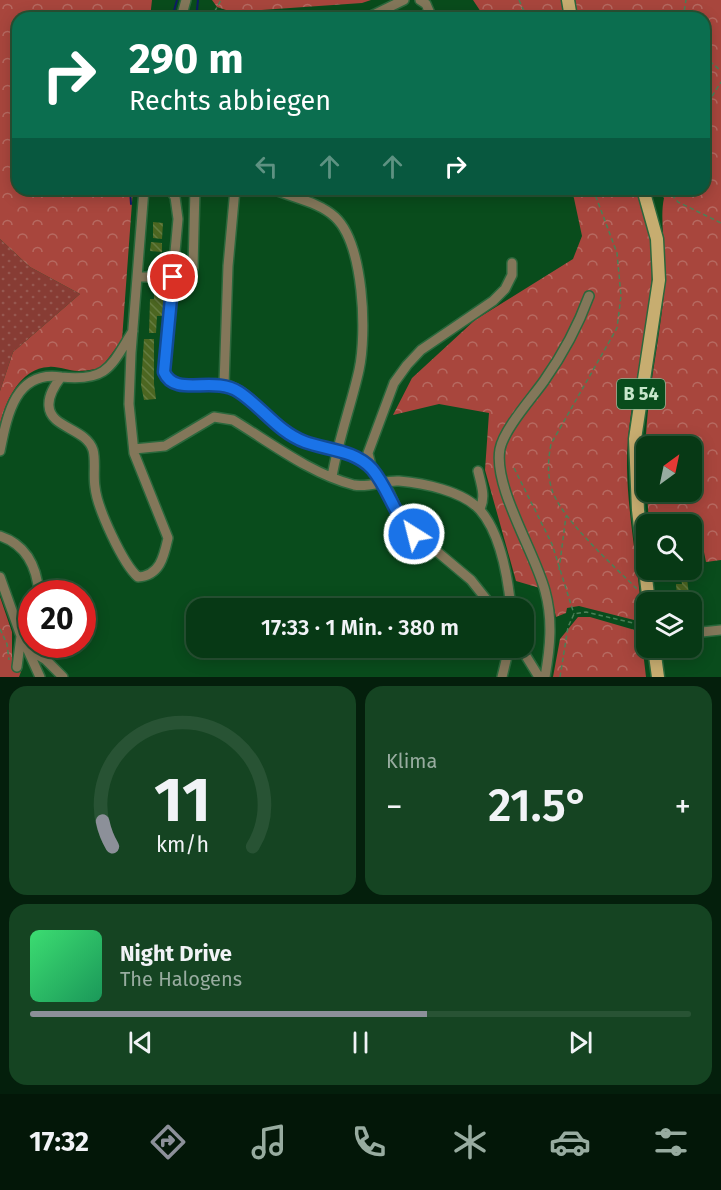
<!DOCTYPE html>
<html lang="de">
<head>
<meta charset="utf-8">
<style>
  :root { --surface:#073915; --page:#154422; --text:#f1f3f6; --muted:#98aca0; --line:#285334; --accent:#8c9099 }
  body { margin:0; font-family:"Fira Sans",sans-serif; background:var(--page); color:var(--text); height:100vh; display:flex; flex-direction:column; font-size:22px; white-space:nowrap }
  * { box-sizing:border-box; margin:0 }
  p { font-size:20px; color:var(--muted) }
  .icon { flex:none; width:33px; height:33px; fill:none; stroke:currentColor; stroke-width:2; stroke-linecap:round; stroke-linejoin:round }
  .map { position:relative; height:677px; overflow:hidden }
  .sheet { display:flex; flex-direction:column; gap:9px; padding:9px; background:#041f0c; flex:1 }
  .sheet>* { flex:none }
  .top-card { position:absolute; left:12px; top:12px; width:698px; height:183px; border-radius:18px; box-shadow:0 3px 15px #0003,0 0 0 2px var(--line); background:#0b6e4f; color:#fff; overflow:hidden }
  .needle { width:39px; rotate:33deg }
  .controls { position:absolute; left:636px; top:436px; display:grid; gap:12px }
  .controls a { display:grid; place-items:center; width:66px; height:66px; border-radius:12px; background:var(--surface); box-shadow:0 3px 15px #0003,0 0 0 2px var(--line); font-size:30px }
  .speed { position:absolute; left:18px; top:580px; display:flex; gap:12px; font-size:30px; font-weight:700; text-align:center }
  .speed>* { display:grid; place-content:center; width:78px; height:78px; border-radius:50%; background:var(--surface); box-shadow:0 3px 15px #0003,0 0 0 2px var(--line); line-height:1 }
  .speed .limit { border:9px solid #d22; background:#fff; color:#111 }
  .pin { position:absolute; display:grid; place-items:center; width:51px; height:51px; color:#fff; margin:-26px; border:3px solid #fff; border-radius:50%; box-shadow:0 2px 6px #0007 }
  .me { position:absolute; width:66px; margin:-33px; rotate:324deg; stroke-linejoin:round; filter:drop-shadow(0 0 4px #0008) }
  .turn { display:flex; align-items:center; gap:21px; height:126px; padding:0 18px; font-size:27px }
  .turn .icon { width:78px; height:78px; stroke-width:2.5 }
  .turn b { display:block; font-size:42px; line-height:51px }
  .lanes { display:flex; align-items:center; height:57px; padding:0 18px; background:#0003; justify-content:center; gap:30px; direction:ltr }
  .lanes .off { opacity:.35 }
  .big { font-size:45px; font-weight:600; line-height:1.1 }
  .sheet .widget { flex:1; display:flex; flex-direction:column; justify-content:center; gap:9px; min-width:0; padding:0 21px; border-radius:18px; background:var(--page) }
  .sheet .dial { align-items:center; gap:0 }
  .dial svg { height:156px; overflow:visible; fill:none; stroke:var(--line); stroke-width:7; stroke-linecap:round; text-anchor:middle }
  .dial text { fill:var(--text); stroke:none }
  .song { display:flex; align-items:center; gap:18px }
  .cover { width:72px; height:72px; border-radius:9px; background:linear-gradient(135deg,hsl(140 70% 55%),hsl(150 70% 35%)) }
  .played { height:6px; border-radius:3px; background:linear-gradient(90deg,var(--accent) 60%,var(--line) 60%) }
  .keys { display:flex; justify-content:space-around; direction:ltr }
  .heat { display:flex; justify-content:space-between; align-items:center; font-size:33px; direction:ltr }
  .sheet .tiles { flex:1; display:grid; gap:9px; grid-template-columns:1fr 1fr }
  .widget:last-child { grid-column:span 2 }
  .trip { position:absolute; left:186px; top:598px; width:348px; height:60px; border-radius:18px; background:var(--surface); box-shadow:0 3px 15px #0003,0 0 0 2px var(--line); font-weight:600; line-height:60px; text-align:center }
  .tabs { display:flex; height:96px; justify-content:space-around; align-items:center; background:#031708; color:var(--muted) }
  .tabs .icon { width:42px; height:42px }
  .tabs .selected { color:var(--accent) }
  .tabs b { font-size:27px; color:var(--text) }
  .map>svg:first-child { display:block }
  .grass { fill:url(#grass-dots) }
  .forest { fill:url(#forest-crowns) }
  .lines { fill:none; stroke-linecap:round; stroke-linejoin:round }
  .stream { stroke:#0e1c67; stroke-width:2 }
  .building { fill:url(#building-back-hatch) }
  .minor-casing { stroke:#2b683c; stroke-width:12 }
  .major-casing { stroke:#2b683c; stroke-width:15 }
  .path { stroke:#4a8157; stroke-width:1.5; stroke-dasharray:4.5 3; stroke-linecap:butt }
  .minor { stroke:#83775a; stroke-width:9 }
  .major { stroke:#c7ad70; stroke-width:12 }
  .route-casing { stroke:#114b97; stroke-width:15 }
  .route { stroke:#1a73e8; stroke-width:10 }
  .labels { text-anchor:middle; stroke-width:6; stroke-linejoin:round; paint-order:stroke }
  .shield { fill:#094c1c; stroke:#8fb896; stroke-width:1.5 }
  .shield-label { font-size:18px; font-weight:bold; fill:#c8e7cb }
</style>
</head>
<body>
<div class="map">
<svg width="721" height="677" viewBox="0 0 721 677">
  <defs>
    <pattern id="grass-dots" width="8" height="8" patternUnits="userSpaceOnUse" patternTransform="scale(1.5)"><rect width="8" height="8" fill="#873c34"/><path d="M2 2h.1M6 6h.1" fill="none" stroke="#965850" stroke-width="1.8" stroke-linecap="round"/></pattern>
    <pattern id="forest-crowns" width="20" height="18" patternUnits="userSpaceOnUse" patternTransform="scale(1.5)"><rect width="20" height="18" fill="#a8463d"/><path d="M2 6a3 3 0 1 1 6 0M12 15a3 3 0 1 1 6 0" fill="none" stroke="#b66a61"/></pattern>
    <pattern id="building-back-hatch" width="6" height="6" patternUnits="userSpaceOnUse" patternTransform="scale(1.5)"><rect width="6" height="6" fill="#4c6621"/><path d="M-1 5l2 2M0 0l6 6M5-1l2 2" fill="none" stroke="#647c40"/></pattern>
  </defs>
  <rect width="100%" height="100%" fill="#094c1c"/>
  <!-- grass -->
  <path class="grass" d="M0,239L30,267L80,294L13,352L0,391Z"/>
  <!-- forest -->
  <path class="forest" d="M0,0H152L150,18H18V189H133L122,340L101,368C94,369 85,371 78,371C68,371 58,366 49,367C20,368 5,402 0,425V391L13,352L80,294L30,267L0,239Z
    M212,0H371L362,3L232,12L217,7Z
    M473,0H564L567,18H485Z
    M575,0H721V560L706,562L703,547L692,548V525H649L647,492H692V447H646V478C642,409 660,348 665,281C667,256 659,220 664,198L658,189H704V18H578Z
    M572,189H638C644,208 650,226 651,246C658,317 626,394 627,468C628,519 639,570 642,622L579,606L567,608L566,613L556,617L550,591L516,581L485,470L489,413L439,404L393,415L412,378L475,320L573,259L582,236Z
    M0,597L12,632V665L22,669L19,677H0Z
    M578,617H590L645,633L642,643L646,677H553L560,639Z"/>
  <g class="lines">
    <!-- stream -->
    <path class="stream" d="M198,0L197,10L205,17
      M172,18L177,0
      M130,189L131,204"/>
  </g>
  <!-- building -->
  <path class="building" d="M153,222L163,223L162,239L153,238Z
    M151,242L162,243V252L150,251Z
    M154,294H166L165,316H157L156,333H149L150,299H154Z
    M144,339H154V384L156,399L144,400L141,385Z
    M681,578H687L689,595L677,596L676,584H682Z"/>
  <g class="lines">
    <!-- minor casing -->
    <g class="minor-casing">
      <path id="minor" d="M420,0L426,4L432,18
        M181,18L186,0
        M367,18L404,0
        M170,189L175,197L178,219L164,372C174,397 207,379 227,385C253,394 268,421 292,436C308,445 327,446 344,452C354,456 363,462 372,468
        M273,189C293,198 319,202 335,217C364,244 367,333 359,370C351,406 338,440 332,477
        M137,277H173
        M173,282L187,280L193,268L195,189
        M133,331C111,366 108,382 61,377C55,385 48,395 49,406C50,428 86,428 93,450C96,461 93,475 95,487C97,508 123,564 138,577C160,576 164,556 168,538L134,453L129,404L131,353L144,189
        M224,385L228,266L235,189
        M134,449L165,446L214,417L233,420C271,443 311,474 354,485C369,488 384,480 399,481C423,483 463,491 480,510C501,534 508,578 511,609
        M0,451C7,416 15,370 61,377
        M478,471C481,484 486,497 480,509
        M0,536C27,545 37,567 39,594
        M0,577L21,636L17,667
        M494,609L471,580L403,523L389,492L372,470L368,453L394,383L407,365L421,350L493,301L505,289L512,275V263
        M692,633L721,630
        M32,637L26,648L46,660L63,677
        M26,646L40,677
        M521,648L539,677
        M502,677L509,648
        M545,677C550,648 553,620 545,591C535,552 493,487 500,449C504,429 532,398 544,381C563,354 578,326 589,296"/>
    </g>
    <!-- major casing -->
    <g class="major-casing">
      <path id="major" d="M568,0L571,18
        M643,189L657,239L659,280L635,439L638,510L649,603
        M654,648L658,677"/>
    </g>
    <!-- path -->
    <path class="path" d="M519,0L527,18
      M211,18L221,0
      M683,18L686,0
      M704,56L721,71
      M704,109L721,82
      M593,189L617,253L621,296L617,328L551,444C548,460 547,474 552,490C562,520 614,566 637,589
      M667,189L678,202L721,223
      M514,468L552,544L574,614
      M559,570L566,516
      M0,629L7,644L9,660
      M560,677L568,627L574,614L586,612L646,626"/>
    <!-- minor -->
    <use href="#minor" class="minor"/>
    <!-- major -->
    <use href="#major" class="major"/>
  </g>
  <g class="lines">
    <!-- route casing -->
    <g class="route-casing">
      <path id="route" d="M173,277L164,372C175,398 213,375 239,392C262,407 278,432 305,442C327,450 355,450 372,469C389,489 395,518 414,534"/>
    </g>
    <!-- route -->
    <use href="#route" class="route"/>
  </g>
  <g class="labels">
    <!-- shield labels -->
    <rect class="shield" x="617" y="379" width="48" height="30" rx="4.5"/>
    <g class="shield-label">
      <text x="641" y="400">B 54</text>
    </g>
  </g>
</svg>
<div class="controls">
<a><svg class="needle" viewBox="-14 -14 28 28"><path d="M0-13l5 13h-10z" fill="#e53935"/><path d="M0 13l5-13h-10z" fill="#98aca0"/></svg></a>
<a><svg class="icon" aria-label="search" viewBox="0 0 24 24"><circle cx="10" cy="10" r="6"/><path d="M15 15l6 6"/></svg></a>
<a><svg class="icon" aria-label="layers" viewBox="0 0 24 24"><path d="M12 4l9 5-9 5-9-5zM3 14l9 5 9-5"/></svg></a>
</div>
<div class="speed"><div class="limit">20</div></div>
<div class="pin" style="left:173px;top:277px;background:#d93025"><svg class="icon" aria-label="arrive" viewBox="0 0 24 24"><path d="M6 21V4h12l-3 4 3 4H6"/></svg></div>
<svg class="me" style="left:414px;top:534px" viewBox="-20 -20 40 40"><circle r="17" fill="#1a73e8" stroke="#fff" stroke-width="3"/><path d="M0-11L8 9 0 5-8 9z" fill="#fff"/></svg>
<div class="trip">17:33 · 1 Min. · 380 m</div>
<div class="top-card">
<div class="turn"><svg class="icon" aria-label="right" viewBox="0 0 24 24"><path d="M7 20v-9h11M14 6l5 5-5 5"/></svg><div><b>290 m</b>Rechts abbiegen</div></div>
<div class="lanes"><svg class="icon off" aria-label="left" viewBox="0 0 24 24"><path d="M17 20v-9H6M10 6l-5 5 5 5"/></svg><svg class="icon off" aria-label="ahead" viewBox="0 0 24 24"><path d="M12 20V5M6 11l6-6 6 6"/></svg><svg class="icon off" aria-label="ahead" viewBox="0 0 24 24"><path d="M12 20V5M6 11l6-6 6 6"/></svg><svg class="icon" aria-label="right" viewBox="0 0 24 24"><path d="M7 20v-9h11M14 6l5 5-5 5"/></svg></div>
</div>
</div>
<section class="sheet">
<div class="tiles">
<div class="widget dial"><svg viewBox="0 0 100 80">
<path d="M14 69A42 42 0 1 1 86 69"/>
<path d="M14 69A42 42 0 0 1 9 56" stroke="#8c9099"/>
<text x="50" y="56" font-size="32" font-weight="700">11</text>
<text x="50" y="72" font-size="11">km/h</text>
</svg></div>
<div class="widget"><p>Klima</p>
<div class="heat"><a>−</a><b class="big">21.5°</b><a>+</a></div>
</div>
<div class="widget">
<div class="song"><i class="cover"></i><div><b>Night Drive</b><p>The Halogens</p></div></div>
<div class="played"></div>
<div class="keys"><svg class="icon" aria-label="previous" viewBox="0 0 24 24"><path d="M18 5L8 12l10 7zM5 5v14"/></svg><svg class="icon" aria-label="pause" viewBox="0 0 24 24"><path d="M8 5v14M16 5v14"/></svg><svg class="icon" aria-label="next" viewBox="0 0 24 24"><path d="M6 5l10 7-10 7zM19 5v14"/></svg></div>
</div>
</div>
</section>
<nav class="tabs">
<b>17:32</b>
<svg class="icon selected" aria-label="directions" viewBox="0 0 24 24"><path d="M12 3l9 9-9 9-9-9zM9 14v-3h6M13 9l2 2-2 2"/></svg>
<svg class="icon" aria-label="music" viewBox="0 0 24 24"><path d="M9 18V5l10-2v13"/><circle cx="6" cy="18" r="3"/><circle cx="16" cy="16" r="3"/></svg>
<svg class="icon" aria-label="phone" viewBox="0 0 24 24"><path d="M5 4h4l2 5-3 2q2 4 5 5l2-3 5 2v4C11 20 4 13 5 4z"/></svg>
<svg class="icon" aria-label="climate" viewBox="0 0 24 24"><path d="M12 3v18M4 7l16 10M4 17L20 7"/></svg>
<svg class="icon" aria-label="car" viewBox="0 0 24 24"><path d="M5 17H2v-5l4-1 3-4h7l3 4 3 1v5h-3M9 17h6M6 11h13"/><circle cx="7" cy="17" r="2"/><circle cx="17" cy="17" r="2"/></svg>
<svg class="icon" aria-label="filters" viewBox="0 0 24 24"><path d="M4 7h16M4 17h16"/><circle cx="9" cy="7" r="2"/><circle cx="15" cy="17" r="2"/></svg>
</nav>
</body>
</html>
